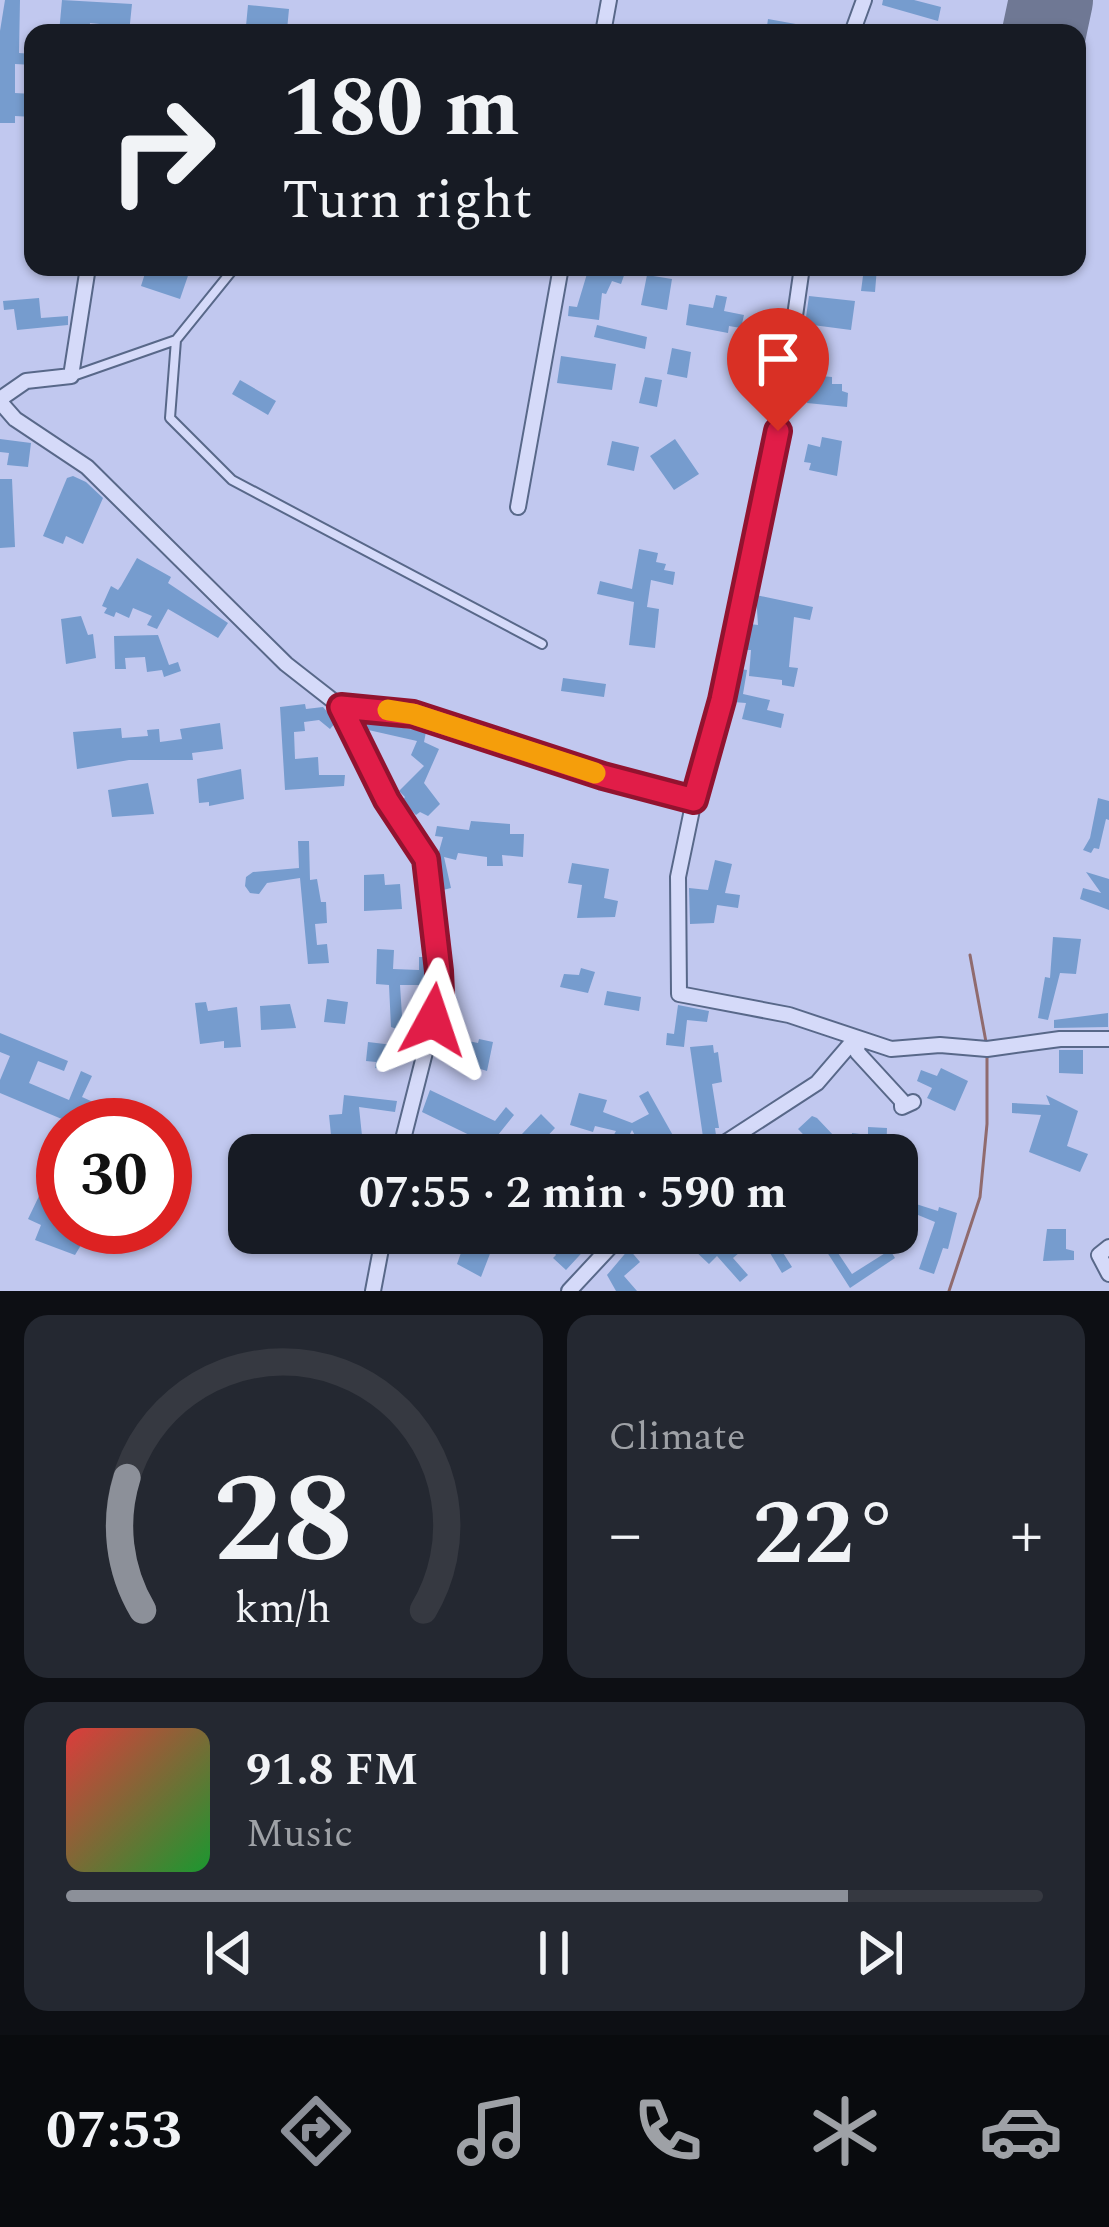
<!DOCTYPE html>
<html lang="en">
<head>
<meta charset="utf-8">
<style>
  :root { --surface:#171b24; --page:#242831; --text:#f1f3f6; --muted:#9ea1a6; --line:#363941; --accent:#8c9099 }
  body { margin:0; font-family:Spectral,serif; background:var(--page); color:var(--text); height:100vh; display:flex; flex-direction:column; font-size:45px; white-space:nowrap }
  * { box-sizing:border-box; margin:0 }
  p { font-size:39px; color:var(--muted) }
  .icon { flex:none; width:66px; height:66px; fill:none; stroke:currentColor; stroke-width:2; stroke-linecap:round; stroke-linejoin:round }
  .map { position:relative; height:1291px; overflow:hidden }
  .sheet { display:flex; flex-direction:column; gap:24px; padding:24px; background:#0d0f14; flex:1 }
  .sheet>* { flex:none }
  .hud { position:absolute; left:24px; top:24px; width:1062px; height:252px; border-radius:24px; box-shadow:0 3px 9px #0004; background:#171b24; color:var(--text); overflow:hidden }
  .speed { position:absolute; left:36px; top:1098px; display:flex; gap:24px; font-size:60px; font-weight:700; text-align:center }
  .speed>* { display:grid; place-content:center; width:156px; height:156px; border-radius:50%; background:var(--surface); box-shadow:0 3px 9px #0004; line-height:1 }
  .speed .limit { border:18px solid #d22; background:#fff; color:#111 }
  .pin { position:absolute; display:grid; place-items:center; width:102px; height:102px; color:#fff; margin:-123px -51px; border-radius:50% 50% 50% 0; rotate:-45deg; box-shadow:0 0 12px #0007 }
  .pin .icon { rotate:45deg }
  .me { position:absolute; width:132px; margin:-66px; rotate:5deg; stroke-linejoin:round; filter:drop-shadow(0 0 9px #0008) }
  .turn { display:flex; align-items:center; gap:42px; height:252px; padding:0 60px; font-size:54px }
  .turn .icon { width:156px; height:156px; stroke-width:2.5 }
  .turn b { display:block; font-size:84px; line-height:102px }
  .big { font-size:90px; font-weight:700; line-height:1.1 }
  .sheet .tile { flex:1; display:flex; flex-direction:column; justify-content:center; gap:18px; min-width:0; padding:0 42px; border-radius:24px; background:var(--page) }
  .sheet .dial { align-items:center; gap:0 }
  .dial svg { height:312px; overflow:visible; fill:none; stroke:var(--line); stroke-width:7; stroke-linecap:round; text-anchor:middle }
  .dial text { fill:var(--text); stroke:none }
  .song { display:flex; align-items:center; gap:36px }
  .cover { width:144px; height:144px; border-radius:18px; background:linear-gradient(135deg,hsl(0 70% 55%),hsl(130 70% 35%)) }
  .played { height:12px; border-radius:6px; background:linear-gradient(90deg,var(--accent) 80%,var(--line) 80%) }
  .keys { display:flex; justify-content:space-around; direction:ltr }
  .heat { display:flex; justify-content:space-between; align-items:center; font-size:66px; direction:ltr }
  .sheet .tiles { flex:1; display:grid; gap:24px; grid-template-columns:1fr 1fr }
  .tile:last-child { grid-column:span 2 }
  .trip { position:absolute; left:228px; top:1134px; width:690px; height:120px; border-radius:24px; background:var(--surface); box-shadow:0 3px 9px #0004; font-weight:700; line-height:120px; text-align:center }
  .tabs { display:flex; height:192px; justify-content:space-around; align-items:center; background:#090b0e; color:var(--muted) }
  .tabs .icon { width:84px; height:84px }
  .tabs .active { color:var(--accent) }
  .tabs b { font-size:54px; color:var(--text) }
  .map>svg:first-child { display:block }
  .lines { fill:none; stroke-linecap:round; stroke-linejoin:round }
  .stream { stroke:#906b6e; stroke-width:3 }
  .runway { stroke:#6f7894; stroke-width:84 }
  .building { fill:#769cce }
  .lane-casing { stroke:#586889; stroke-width:12 }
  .street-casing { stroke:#586889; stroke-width:18 }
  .lane { stroke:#d5daf9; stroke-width:8 }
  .street { stroke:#d5daf9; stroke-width:14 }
  .route-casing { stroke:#92132f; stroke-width:30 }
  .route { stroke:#e11d48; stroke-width:21 }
  .slow { stroke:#f59e0b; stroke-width:21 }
</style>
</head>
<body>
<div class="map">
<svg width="1109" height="1291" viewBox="0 0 1109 1291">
  <rect width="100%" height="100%" fill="#c1c8ef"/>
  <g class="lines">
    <!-- stream -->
    <path class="stream" d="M970,955L986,1042
      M949,1291L980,1197L987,1124V1052"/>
    <!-- runway -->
    <path class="runway" d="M1044,33L1051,0"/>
  </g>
  <!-- building -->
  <path class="building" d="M5,0H20L19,53L33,54V65L15,64V93L33,94V117L15,116V123H0V31Z
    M62,0L132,4L129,33H117L119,26L90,23L89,33H59Z
    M883,0H914L941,7L938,21L882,5Z
    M248,5L289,9L287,30L246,26Z
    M768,19L818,28L817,33H766Z
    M147,267H191L180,299L141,286Z
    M589,267H627L621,284L612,281L606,294L602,293L599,320L568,316L569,306L577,307Z
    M839,267H877L875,292L861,291L863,276L838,273Z
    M647,275L672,279L667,310L641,305Z
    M716,295L727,297L724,311L744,315L741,328L729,326L728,333L686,325L689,304L713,308Z
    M809,296L855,301L851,330L805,324Z
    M39,298L41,318L68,316V325L17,330L14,309L4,310L3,301Z
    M597,325L647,337L645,349L594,337Z
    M672,348L691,352L687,378L667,374Z
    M561,356L616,364L612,390L557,383Z
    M810,375L832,377V384H842V391L848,393L847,407L807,403Z
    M645,377L662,380L657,407L639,403Z
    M240,380L276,401L268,415L232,394Z
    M822,437L842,441L837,476L809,470L811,463L804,462L808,444L820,447Z
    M0,439L31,443L28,467L7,465L9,453L0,452Z
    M675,439L699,474L674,490L650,456Z
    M612,441L639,447L634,471L607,465Z
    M73,476L86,482L103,498L83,544L66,536L63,544L43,536L67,478Z
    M0,479H12L15,547L0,548Z
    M639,549L658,553L656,562L666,564L664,570L675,572L673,585L651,580L647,607L659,609L655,648L629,645L634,602L597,594L600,581L632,589Z
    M137,558L171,577L168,583L228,623L218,638L168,609L157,629L147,625L152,616L133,608L129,618L116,612L114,617L104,613L107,608L102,606L111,586L118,590L121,586Z
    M756,595L813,607L810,620L794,617L789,667L798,668L794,687L782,685V680L749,676L751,650H747L750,624L758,625Z
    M81,616L88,635L93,634L96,658L66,664L61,619Z
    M158,635L169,665L178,662L181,671L164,677L162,670L147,672L145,657L125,658L126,669H115L114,636Z
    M740,669L747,670L743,694L770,700L767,710L784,714L781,728L742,719L746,703L733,702Z
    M563,678L606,684L604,697L561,691Z
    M305,704L306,709L323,707L336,722L330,729L319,720L304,722L305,731L294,732L295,759L318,757L319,775H345L344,786L285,790L280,707Z
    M360,720L426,732L424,742L439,749L424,783L440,804L428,816L420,812L416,815L402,801L405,797L399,791L424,766L411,755L417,741L364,729Z
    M220,723L223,749L192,753L193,760H129L77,769L73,732L121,728L122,738L148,736L147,730L159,729L160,742L182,739L180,729Z
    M241,769L244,799L209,806V802L199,803L197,779Z
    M148,783L154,814L112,817L108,790Z
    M1098,798L1109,801V820L1106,819L1099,849L1094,848L1091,853L1083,850L1090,838Z
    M471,821L510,824V834H524L523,857L502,855L503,866H487V857L458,853L456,860L444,857L451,888L443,890L436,862L443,837L435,836L437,826L469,830Z
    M298,841H309L310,880L317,879L321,902H326L327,923L315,924L317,945L327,944L329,963L308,964L300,878L267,883L259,894L250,893L245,886L246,877L253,872L299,868Z
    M715,860L732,864L725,893L740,895L738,908L717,905L714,923L690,924L689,888L708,890Z
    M572,863L609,869L604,898L618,901L615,917L577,918L582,885L568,883Z
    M1086,872L1109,879V910L1080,899L1083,888L1101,893Z
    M384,874L385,885L400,884L402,909L364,911V875Z
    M1053,937L1081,939L1076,974L1060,973L1048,1020L1038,1018L1045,977L1050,978Z
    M377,949L394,950L393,969L419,970V957H426L428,985H400L403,1031L391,1027L389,985L376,984Z
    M581,968L595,972L588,993L560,987L564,974L579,975Z
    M607,991L641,997L639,1011L604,1005Z
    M327,999L348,1002L345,1024L324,1022Z
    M206,1002L208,1011L237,1007L241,1047L224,1048V1041L200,1044L195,1003Z
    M290,1004L296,1028L261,1030L260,1006Z
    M678,1005L709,1011L707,1022L687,1020L684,1047L666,1045L667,1033L674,1034Z
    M1108,1013V1027L1054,1028V1020Z
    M0,1033L68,1061L64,1071L38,1061L29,1083L69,1100L81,1071L92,1076L82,1097L144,1125H76L0,1093V1080L10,1056L0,1052Z
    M479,1039L493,1042L487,1071L441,1057L444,1040L462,1044L463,1040L478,1043Z
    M368,1042L393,1045L390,1070L375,1068L376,1062L366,1061Z
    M713,1045L714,1053L718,1052L722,1082L712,1084L719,1128H715L716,1135L703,1137L690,1047Z
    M1059,1050H1083V1074L1059,1073Z
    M941,1068L968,1081L955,1111L927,1098L932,1088L917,1081L921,1070L937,1076Z
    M430,1090L495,1121L506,1107L514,1115L490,1145L422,1112Z
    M648,1091L684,1155H646L632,1130L623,1148L610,1142L616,1131L595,1126L593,1132L570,1125L579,1093L607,1100L603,1112L632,1123L649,1114L639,1096Z
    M344,1095L397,1101L395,1112L359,1107L364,1155H333L329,1115L342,1114Z
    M1046,1095L1078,1111L1067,1146L1088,1154L1080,1172L1029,1152L1041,1115L1012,1113V1103L1050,1105Z
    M541,1114L555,1128L530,1155L505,1152Z
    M812,1116L817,1118L852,1155H823L798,1129Z
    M868,1127L887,1128L886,1155H852V1133L868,1135Z
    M40,1194L63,1204V1227H92L75,1255L35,1240L41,1225L28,1219Z
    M897,1198L938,1211L939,1207L957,1213L948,1249L943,1248L934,1274L919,1269L935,1222L906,1210H897Z
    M1047,1229H1066V1249L1074,1251V1260L1043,1261Z
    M468,1233H498L481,1277L457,1264Z
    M542,1233H554L566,1252L581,1236L590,1244L566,1270L553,1258L556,1255Z
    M676,1233H733L740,1240L746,1235L752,1242L733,1258L748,1275L740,1282L717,1256L709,1264Z
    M758,1233H784L789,1244L780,1248L792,1267L782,1273Z
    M832,1244L852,1274L890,1250L895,1258L850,1288L825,1249Z
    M629,1249L640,1262L624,1276L637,1291H616L607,1275Z"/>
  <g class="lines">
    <!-- lane casing -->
    <g class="lane-casing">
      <path id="lane" d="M176,340L170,418L232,480L542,644
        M73,376L176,340L235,267"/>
    </g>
    <!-- street casing -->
    <g class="street-casing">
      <path id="street" d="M603,33L609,0
        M852,33L864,0
        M0,399L26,381L71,376L88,267
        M0,402L15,419L87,467L286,664L341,707L413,714L603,776L694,800L722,700L774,462L802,267
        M518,507L561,267
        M341,707L387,800L422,849L433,897L440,993L399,1155
        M694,800L678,877L679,994L789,1015L891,1049L940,1045L987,1049L1060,1039H1109
        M858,1041L857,1052L902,1101V1107L913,1102
        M706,1155L817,1083L854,1040
        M1109,1247L1099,1255L1109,1274
        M373,1291L384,1233
        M569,1291L623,1233"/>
    </g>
    <!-- lane -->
    <use href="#lane" class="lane"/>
    <!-- street -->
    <use href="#street" class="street"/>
  </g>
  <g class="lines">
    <!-- route casing -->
    <g class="route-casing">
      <path id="route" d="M433,1020L440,993L439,971L426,859L387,800L341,707L413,714L603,776L694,800L722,700L778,431"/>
    </g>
    <!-- route -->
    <use href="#route" class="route"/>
    <!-- slow -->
    <path class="slow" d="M388,710L413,714L595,773"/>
  </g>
</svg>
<div class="speed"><div class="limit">30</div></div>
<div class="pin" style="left:778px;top:431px;background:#d93025"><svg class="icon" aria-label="arrive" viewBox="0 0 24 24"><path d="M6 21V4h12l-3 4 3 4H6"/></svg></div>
<svg class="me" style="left:433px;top:1020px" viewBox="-20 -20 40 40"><path d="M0-17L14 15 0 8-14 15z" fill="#e11d48" stroke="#fff" stroke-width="4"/></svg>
<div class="trip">07:55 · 2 min · 590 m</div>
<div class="hud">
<div class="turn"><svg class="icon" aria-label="right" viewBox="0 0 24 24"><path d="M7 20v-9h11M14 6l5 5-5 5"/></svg><div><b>180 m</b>Turn right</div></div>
</div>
</div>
<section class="sheet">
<div class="tiles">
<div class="tile dial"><svg viewBox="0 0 100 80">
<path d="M14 69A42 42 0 1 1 86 69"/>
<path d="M14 69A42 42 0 0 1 10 35" stroke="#8c9099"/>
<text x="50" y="56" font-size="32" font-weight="700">28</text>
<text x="50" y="72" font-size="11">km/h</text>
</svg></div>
<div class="tile"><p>Climate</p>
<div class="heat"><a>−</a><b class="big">22°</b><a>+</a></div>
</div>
<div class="tile">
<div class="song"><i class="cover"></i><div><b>91.8 FM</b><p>Music</p></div></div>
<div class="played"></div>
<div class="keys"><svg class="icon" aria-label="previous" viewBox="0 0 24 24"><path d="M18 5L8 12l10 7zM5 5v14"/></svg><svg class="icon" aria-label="pause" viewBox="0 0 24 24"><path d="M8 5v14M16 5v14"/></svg><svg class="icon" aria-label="next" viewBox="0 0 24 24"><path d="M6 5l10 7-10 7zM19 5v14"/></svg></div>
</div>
</div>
</section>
<nav class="tabs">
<b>07:53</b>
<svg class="icon active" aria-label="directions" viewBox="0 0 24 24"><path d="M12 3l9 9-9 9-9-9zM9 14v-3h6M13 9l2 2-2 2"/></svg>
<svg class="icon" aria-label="music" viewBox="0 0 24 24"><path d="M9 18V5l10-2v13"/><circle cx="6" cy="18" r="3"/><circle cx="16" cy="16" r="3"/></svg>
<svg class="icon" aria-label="phone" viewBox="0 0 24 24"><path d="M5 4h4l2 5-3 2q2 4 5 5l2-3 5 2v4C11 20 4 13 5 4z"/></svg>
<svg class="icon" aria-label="climate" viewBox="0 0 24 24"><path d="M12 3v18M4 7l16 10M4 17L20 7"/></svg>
<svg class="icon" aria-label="car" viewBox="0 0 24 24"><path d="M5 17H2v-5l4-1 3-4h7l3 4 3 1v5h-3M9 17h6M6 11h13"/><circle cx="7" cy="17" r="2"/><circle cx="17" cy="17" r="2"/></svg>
</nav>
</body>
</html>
